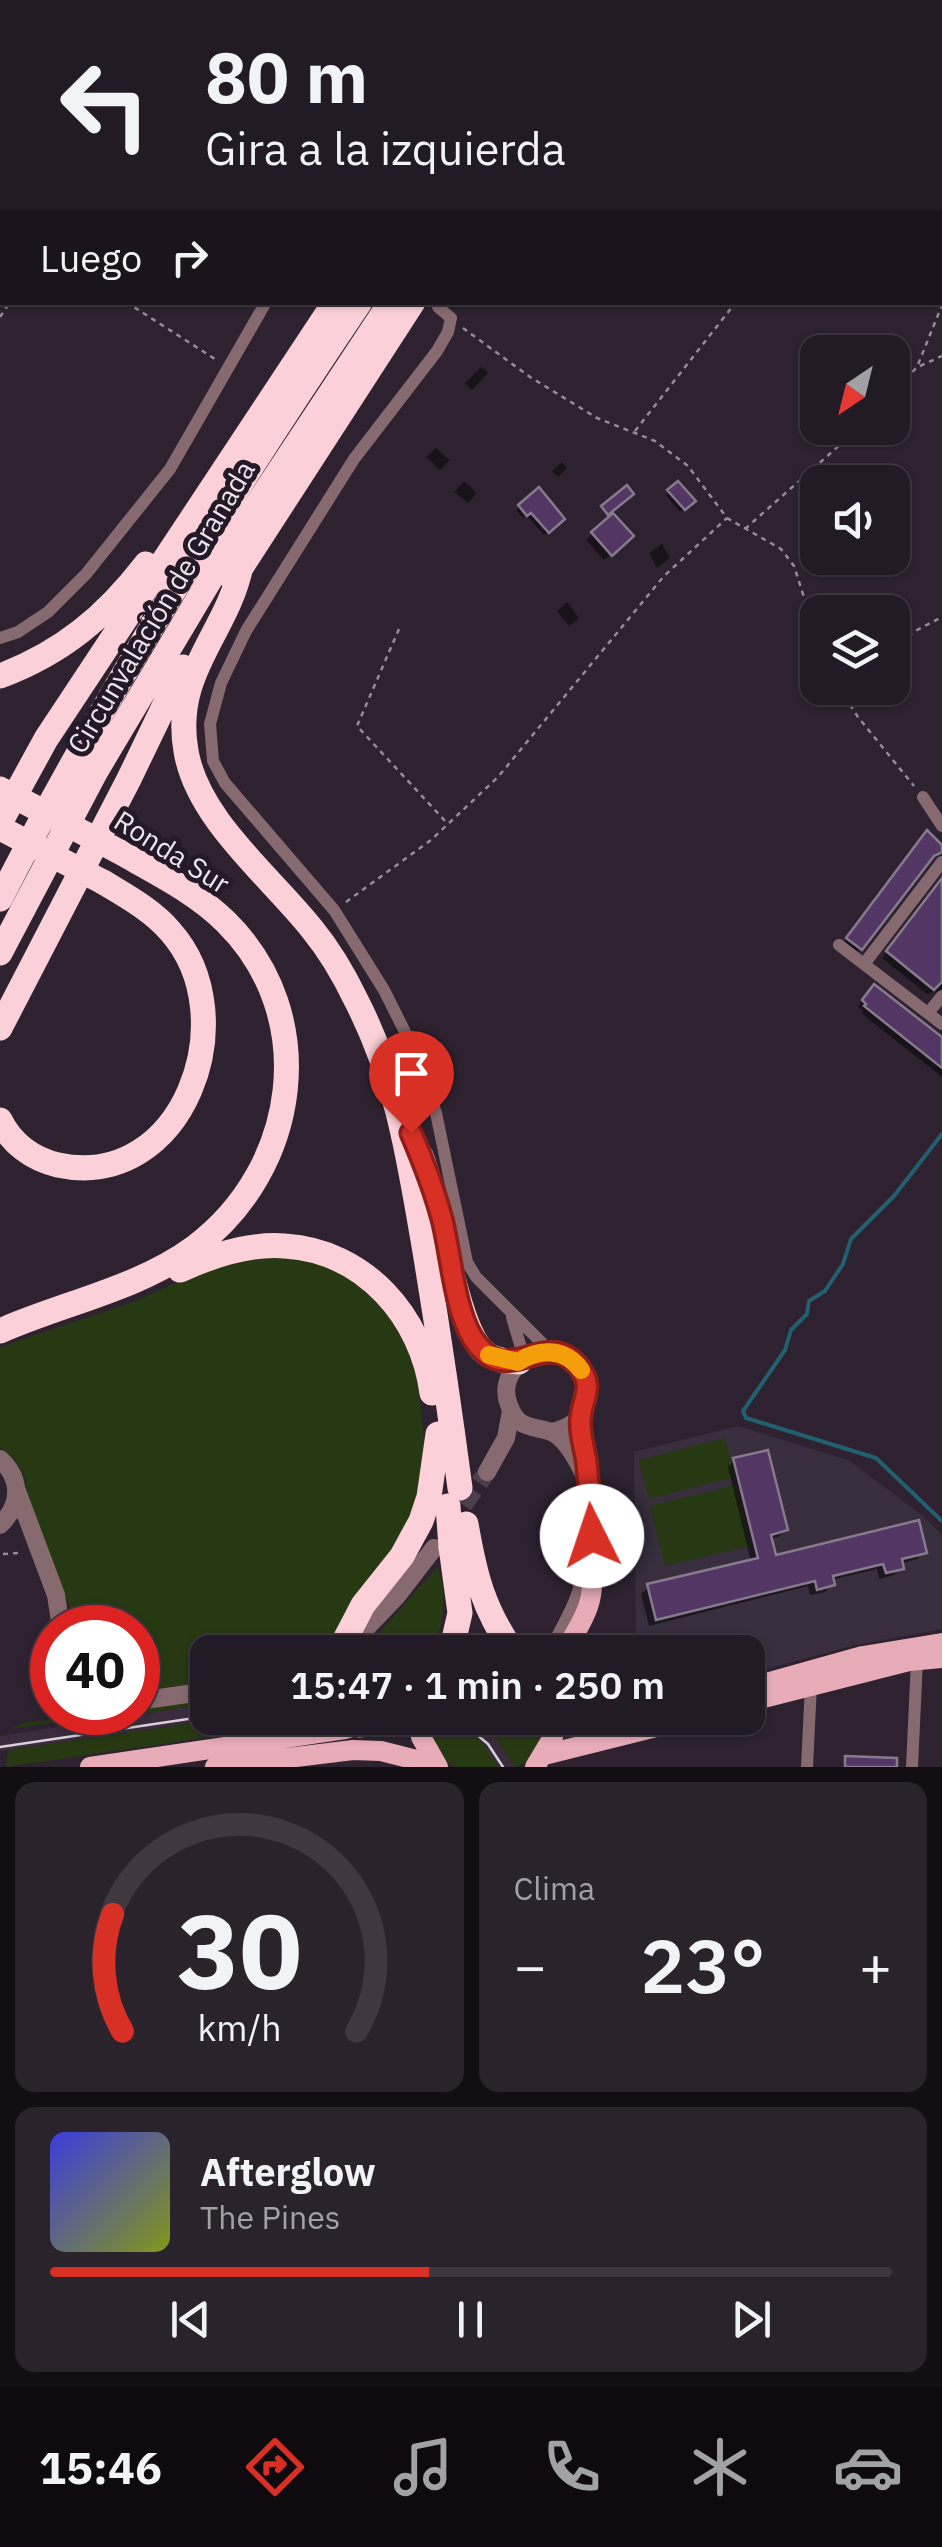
<!DOCTYPE html>
<html lang="es">
<head>
<meta charset="utf-8">
<style>
  :root { --surface:#221a24; --page:#2a232c; --text:#f1f3f6; --muted:#a2a1a6; --line:#3f3841; --accent:#d93025 }
  body { margin:0; font-family:"IBM Plex Sans",sans-serif; background:var(--page); color:var(--text); height:100vh; display:flex; flex-direction:column; font-size:38px; white-space:nowrap }
  * { box-sizing:border-box; margin:0 }
  p { font-size:32px; color:var(--muted) }
  .icon { flex:none; width:55px; height:55px; fill:none; stroke:currentColor; stroke-width:2; stroke-linecap:round; stroke-linejoin:round }
  .map { position:relative; height:1767px; overflow:hidden }
  .drawer { display:flex; flex-direction:column; gap:15px; padding:15px; background:#130e14; flex:1 }
  .drawer>* { flex:none }
  .guide { position:absolute; left:0px; top:0px; width:942px; height:305px; box-shadow:0 2px 8px #0004,0 0 0 2px var(--line); background:#221a24; color:var(--text); overflow:hidden }
  .needle { width:65px; rotate:215deg }
  .controls { position:absolute; left:800px; top:335px; display:grid; gap:20px }
  .controls a { display:grid; place-items:center; width:110px; height:110px; border-radius:20px; background:var(--surface); box-shadow:0 2px 8px #0004,0 0 0 2px var(--line); font-size:50px }
  .speed { position:absolute; left:30px; top:1605px; display:flex; gap:20px; font-size:50px; font-weight:700; text-align:center }
  .speed>* { display:grid; place-content:center; width:130px; height:130px; border-radius:50%; background:var(--surface); box-shadow:0 2px 8px #0004,0 0 0 2px var(--line); line-height:1 }
  .speed .limit { border:15px solid #d22; background:#fff; color:#111 }
  .pin { position:absolute; display:grid; place-items:center; width:85px; height:85px; color:#fff; margin:-102px -42px; border-radius:50% 50% 50% 0; rotate:-45deg; box-shadow:0 0 10px #0007 }
  .pin .icon { rotate:45deg }
  .me { position:absolute; width:110px; margin:-55px; rotate:356deg; stroke-linejoin:round; filter:drop-shadow(0 0 8px #0008) }
  .turn { display:flex; align-items:center; gap:35px; height:210px; padding:0 40px; font-size:45px }
  .turn .icon { width:130px; height:130px; stroke-width:2.5 }
  .turn b { display:block; font-size:70px; line-height:85px }
  .then { display:flex; align-items:center; height:95px; padding:0 40px; background:#0003; gap:20px; font-size:38px }
  .big { font-size:75px; font-weight:600; line-height:1.1 }
  .drawer .card { flex:1; display:flex; flex-direction:column; justify-content:center; gap:15px; min-width:0; padding:0 35px; border-radius:20px; background:var(--page) }
  .drawer .dial { align-items:center; gap:0 }
  .dial svg { height:260px; overflow:visible; fill:none; stroke:var(--line); stroke-width:7; stroke-linecap:round; text-anchor:middle }
  .dial text { fill:var(--text); stroke:none }
  .song { display:flex; align-items:center; gap:30px }
  .cover { width:120px; height:120px; border-radius:15px; background:linear-gradient(135deg,hsl(240 70% 55%),hsl(70 70% 35%)) }
  .played { height:10px; border-radius:5px; background:linear-gradient(90deg,var(--accent) 45%,var(--line) 45%) }
  .keys { display:flex; justify-content:space-around; direction:ltr }
  .heat { display:flex; justify-content:space-between; align-items:center; font-size:55px; direction:ltr }
  .drawer .tiles { flex:1; display:grid; gap:15px; grid-template-columns:1fr 1fr }
  .card:last-child { grid-column:span 2 }
  .trip { position:absolute; left:190px; top:1635px; width:575px; height:100px; border-radius:20px; background:var(--surface); box-shadow:0 2px 8px #0004,0 0 0 2px var(--line); font-weight:600; line-height:100px; text-align:center }
  .tabs { display:flex; height:160px; justify-content:space-around; align-items:center; background:#0e0a0e; color:var(--muted) }
  .tabs .icon { width:70px; height:70px }
  .tabs .active { color:var(--accent) }
  .tabs b { font-size:45px; color:var(--text) }
  .map>svg:first-child { display:block }
  .built { fill:#3a2b3d }
  .education { fill:#382e3d }
  .green { fill:#273913 }
  .shadow { fill:#0007 }
  .lines { fill:none; stroke-linecap:round; stroke-linejoin:round }
  .stream { stroke:#225f70; stroke-width:4 }
  .building { fill:#533664; stroke:#867b8d; stroke-width:2.5 }
  .tertiary-tunnel { stroke:#4b3f4c; stroke-width:18; stroke-dasharray:18 9; stroke-linecap:butt }
  .path { stroke:#968c98; stroke-width:2.5; stroke-dasharray:5 5; stroke-linecap:butt }
  .minor { stroke:#876a6f; stroke-width:12 }
  .tertiary { stroke:#876a6f; stroke-width:18 }
  .primary { stroke:#e8acb8; stroke-width:20 }
  .motorway { stroke:#fcd0d8; stroke-width:25 }
  .tram { stroke:#d9d0da; stroke-width:2.5 }
  .motorway-bridge { stroke:#fcd0d8; stroke-width:25 }
  .route-casing { stroke:#8d1f18; stroke-width:25 }
  .route { stroke:#d93025; stroke-width:18 }
  .slow { stroke:#f59e0b; stroke-width:18 }
  .labels { text-anchor:middle; stroke-width:10; stroke-linejoin:round; paint-order:stroke }
  .street-label { font-size:28px; fill:#ede5ee; stroke:#241926 }
</style>
</head>
<body>
<div class="map">
<svg width="942" height="1767" viewBox="0 0 942 1767">
  <rect width="100%" height="100%" fill="#2e2230"/>
  <!-- built -->
  <path class="built" d="M207,1704L208,1718H226L0,1751V1736Z
    M451,1718H476L496,1738L515,1767H498L485,1746Z"/>
  <!-- education -->
  <path class="education" d="M738,1426L848,1460L922,1515L942,1535V1629L855,1645L748,1674V1652H636L634,1452Z"/>
  <!-- green -->
  <path class="green" d="M286,1255L321,1264L352,1279L383,1308L404,1337L418,1380L425,1448L412,1524L329,1652H208L207,1681L138,1692V1628L72,1627L70,1608L28,1499L25,1477L15,1460L0,1447V1347L133,1302L220,1263Z
    M725,1438L735,1477L649,1499L639,1460Z
    M735,1485L750,1546L665,1566L650,1506Z
    M438,1566C447,1596 446,1626 429,1652H362Z
    M207,1698V1704L57,1727L56,1722L11,1729L22,1723L107,1713L138,1712V1708Z
    M226,1718H339L6,1767L8,1750Z
    M429,1718C464,1717 482,1737 498,1767C486,1767 468,1767 456,1767C438,1761 430,1734 429,1718Z
    M476,1718H545C543,1738 535,1761 515,1767L496,1738Z"/>
  <!-- shadow -->
  <path class="shadow" d="M481,367L488,373L472,390L465,383Z
    M436,448L450,460L440,470L426,457Z
    M562,462L567,468L558,477L552,471Z
    M464,481L477,493L468,503L454,492Z
    M678,485L692,501L680,512L666,495Z
    M538,491L562,519L544,535L526,515L522,517L516,510Z
    M613,516L631,536L604,560L586,540Z
    M662,544L670,558L657,568L649,553Z
    M567,602L579,618L569,626L557,611Z
    M921,839L860,948L854,954L842,945Z
    M942,879V994L935,991L927,994L882,958Z
    M868,993L942,1036V1077L861,1013L863,1011L858,1007Z
    M735,1460L785,1530L778,1537L769,1539L774,1558L924,1552L917,1559L900,1564L901,1568L894,1575L879,1579L877,1569L831,1580L832,1585L825,1592L810,1595L808,1586L649,1626L641,1594L648,1587L751,1562L728,1467Z"/>
  <g class="lines">
    <!-- stream -->
    <path class="stream" d="M942,1134L894,1196L851,1239L843,1264L825,1291L809,1301L807,1314L791,1330L785,1350L743,1411L746,1418L876,1458L942,1521"/>
  </g>
  <!-- building -->
  <path class="building" d="M678,481L696,501L685,510L667,490Z
    M627,485L634,494L608,515L601,506Z
    M539,487L565,519L549,533L531,513L527,516L518,505Z
    M613,513L634,536L612,556L591,532Z
    M927,830L942,845V852L934,856L862,950L846,938Z
    M942,878V982L934,990L886,951Z
    M874,984L942,1037V1068L864,1006L866,1004L862,1000Z
    M768,1450L788,1530L771,1535L776,1555L919,1520L927,1553L902,1559L904,1569L886,1573L883,1564L833,1576L835,1585L817,1590L815,1581L656,1620L647,1584L758,1558L733,1458Z
    M845,1756L897,1758V1767H845Z"/>
  <g class="lines">
    <!-- tertiary-tunnel -->
    <path class="tertiary-tunnel" d="M448,1527L487,1472"/>
    <!-- path -->
    <path class="path" d="M218,2L220,0
      M685,2L687,0
      M940,19L942,21
      M0,21L2,24
      M0,28L2,27
      M126,302L215,359
      M0,317L10,302
      M463,328L530,377L597,418L655,441L688,466L727,518L781,549L794,566L818,641
      M920,366L942,356
      M892,394L917,367L942,305
      M635,431L736,302
      M745,529L859,428
      M399,629L357,726L447,823
      M892,648L915,631L942,617
      M839,688L858,717L914,786
      M346,902L431,840L498,777L664,576L727,518
      M3,1554L19,1553"/>
    <!-- minor -->
    <path class="minor" d="M531,2L533,0
      M438,307L451,318L448,332L437,351L354,459L246,631L221,683L210,724L213,761L225,783L334,910L384,990L411,1044L436,1113L467,1262L476,1277L550,1351
      M0,638L18,632L48,612L86,574L170,469L266,302
      M923,797L942,826
      M839,945L942,1024
      M864,964L942,862
      M928,1013L942,996
      M512,1317L524,1358
      M807,1767L811,1685
      M912,1767L917,1660"/>
    <!-- tertiary -->
    <path class="tertiary" d="M552,1432C634,1412 554,1309 514,1369C506,1380 504,1393 509,1405C518,1430 531,1425 551,1432C568,1439 579,1465 587,1480
      M0,1459C22,1479 21,1505 0,1525
      M487,1472L506,1438L511,1411
      M17,1491L56,1595L61,1628
      M349,1646L397,1596L434,1548
      M553,1652C561,1633 573,1616 580,1595C601,1534 584,1476 581,1415
      M138,1701L208,1691"/>
    <!-- primary -->
    <path class="primary" d="M470,1652H502
      M564,1652C579,1627 601,1596 588,1566
      M748,1688L863,1656L942,1643
      M748,1702L909,1661L942,1658
      M418,1718L421,1737L438,1767
      M587,1718L611,1722L637,1718
      M544,1755L692,1718
      M90,1767L345,1729L382,1718
      M215,1767L353,1750L381,1751L436,1765
      M535,1767L553,1737L555,1718"/>
    <!-- motorway -->
    <path class="motorway" d="M587,2L589,0
      M625,2L627,0
      M241,566C227,634 172,672 186,751C197,819 271,877 312,929C330,951 344,975 356,1000C397,1080 408,1153 423,1240C437,1323 449,1405 460,1488
      M233,580L413,302
      M0,676C62,653 106,616 146,564
      M0,823L46,739L335,302
      M0,899C106,692 230,495 360,302
      M0,953L96,771L233,541L391,302
      M0,1028L129,779L183,667
      M0,1120C11,1143 32,1159 58,1165C183,1192 247,1017 170,931C152,910 126,896 103,882
      M421,1156C440,1201 455,1323 482,1350C492,1360 505,1361 519,1362
      M180,1270C211,1256 250,1243 285,1246C365,1251 422,1317 432,1393
      M0,1331C63,1303 138,1289 195,1247C299,1169 321,1016 226,922C196,892 155,872 118,851
      M466,1524C475,1576 483,1608 513,1652
      M339,1651L363,1605L402,1556L421,1521L429,1497L438,1434
      M451,1652L460,1613L451,1547
      M360,1725L370,1718"/>
    <!-- tram -->
    <path class="tram" d="M457,1718L488,1744L503,1767
      M0,1747L208,1716"/>
    <!-- motorway-bridge -->
    <path class="motorway-bridge" d="M0,789L118,851
      M0,828L103,882
      M448,1506L451,1547"/>
  </g>
  <g class="lines">
    <!-- route casing -->
    <g class="route-casing">
      <path id="route" d="M411,1133C423,1161 434,1189 442,1219C451,1254 454,1307 472,1337C507,1394 543,1325 578,1366C594,1385 584,1396 581,1415C578,1433 586,1451 587,1468C589,1491 592,1513 592,1536"/>
    </g>
    <!-- route -->
    <use href="#route" class="route"/>
    <!-- slow -->
    <path class="slow" d="M489,1355L518,1362C540,1348 565,1348 581,1370"/>
  </g>
  <g class="labels">
    <!-- street labels -->
    <g class="street-label">
      <text transform="translate(161 607) rotate(-59)" y="10">Circunvalación de Granada</text>
      <text transform="translate(172 852) rotate(32)" y="10">Ronda Sur</text>
    </g>
  </g>
</svg>
<div class="controls">
<a><svg class="needle" viewBox="-14 -14 28 28"><path d="M0-13l5 13h-10z" fill="#e53935"/><path d="M0 13l5-13h-10z" fill="#a2a1a6"/></svg></a>
<a><svg class="icon" aria-label="sound" viewBox="0 0 24 24"><path d="M4 9h4l5-4v14l-5-4H4zM17 9q2 3 0 6"/></svg></a>
<a><svg class="icon" aria-label="layers" viewBox="0 0 24 24"><path d="M12 4l9 5-9 5-9-5zM3 14l9 5 9-5"/></svg></a>
</div>
<div class="speed"><div class="limit">40</div></div>
<div class="pin" style="left:411px;top:1133px;background:#d93025"><svg class="icon" aria-label="arrive" viewBox="0 0 24 24"><path d="M6 21V4h12l-3 4 3 4H6"/></svg></div>
<svg class="me" style="left:592px;top:1536px" viewBox="-20 -20 40 40"><circle r="19" fill="#fff"/><path d="M0-13L10 11 0 6-10 11z" fill="#d93025"/></svg>
<div class="trip">15:47 · 1 min · 250 m</div>
<div class="guide">
<div class="turn"><svg class="icon" aria-label="left" viewBox="0 0 24 24"><path d="M17 20v-9H6M10 6l-5 5 5 5"/></svg><div><b>80 m</b>Gira a la izquierda</div></div>
<div class="then">Luego<svg class="icon" aria-label="right" viewBox="0 0 24 24"><path d="M7 20v-9h11M14 6l5 5-5 5"/></svg></div>
</div>
</div>
<section class="drawer">
<div class="tiles">
<div class="card dial"><svg viewBox="0 0 100 80">
<path d="M14 69A42 42 0 1 1 86 69"/>
<path d="M14 69A42 42 0 0 1 11 33" stroke="#d93025"/>
<text x="50" y="56" font-size="32" font-weight="700">30</text>
<text x="50" y="72" font-size="11">km/h</text>
</svg></div>
<div class="card"><p>Clima</p>
<div class="heat"><a>−</a><b class="big">23°</b><a>+</a></div>
</div>
<div class="card">
<div class="song"><i class="cover"></i><div><b>Afterglow</b><p>The Pines</p></div></div>
<div class="played"></div>
<div class="keys"><svg class="icon" aria-label="previous" viewBox="0 0 24 24"><path d="M18 5L8 12l10 7zM5 5v14"/></svg><svg class="icon" aria-label="pause" viewBox="0 0 24 24"><path d="M8 5v14M16 5v14"/></svg><svg class="icon" aria-label="next" viewBox="0 0 24 24"><path d="M6 5l10 7-10 7zM19 5v14"/></svg></div>
</div>
</div>
</section>
<nav class="tabs">
<b>15:46</b>
<svg class="icon active" aria-label="directions" viewBox="0 0 24 24"><path d="M12 3l9 9-9 9-9-9zM9 14v-3h6M13 9l2 2-2 2"/></svg>
<svg class="icon" aria-label="music" viewBox="0 0 24 24"><path d="M9 18V5l10-2v13"/><circle cx="6" cy="18" r="3"/><circle cx="16" cy="16" r="3"/></svg>
<svg class="icon" aria-label="phone" viewBox="0 0 24 24"><path d="M5 4h4l2 5-3 2q2 4 5 5l2-3 5 2v4C11 20 4 13 5 4z"/></svg>
<svg class="icon" aria-label="climate" viewBox="0 0 24 24"><path d="M12 3v18M4 7l16 10M4 17L20 7"/></svg>
<svg class="icon" aria-label="car" viewBox="0 0 24 24"><path d="M5 17H2v-5l4-1 3-4h7l3 4 3 1v5h-3M9 17h6M6 11h13"/><circle cx="7" cy="17" r="2"/><circle cx="17" cy="17" r="2"/></svg>
</nav>
</body>
</html>
